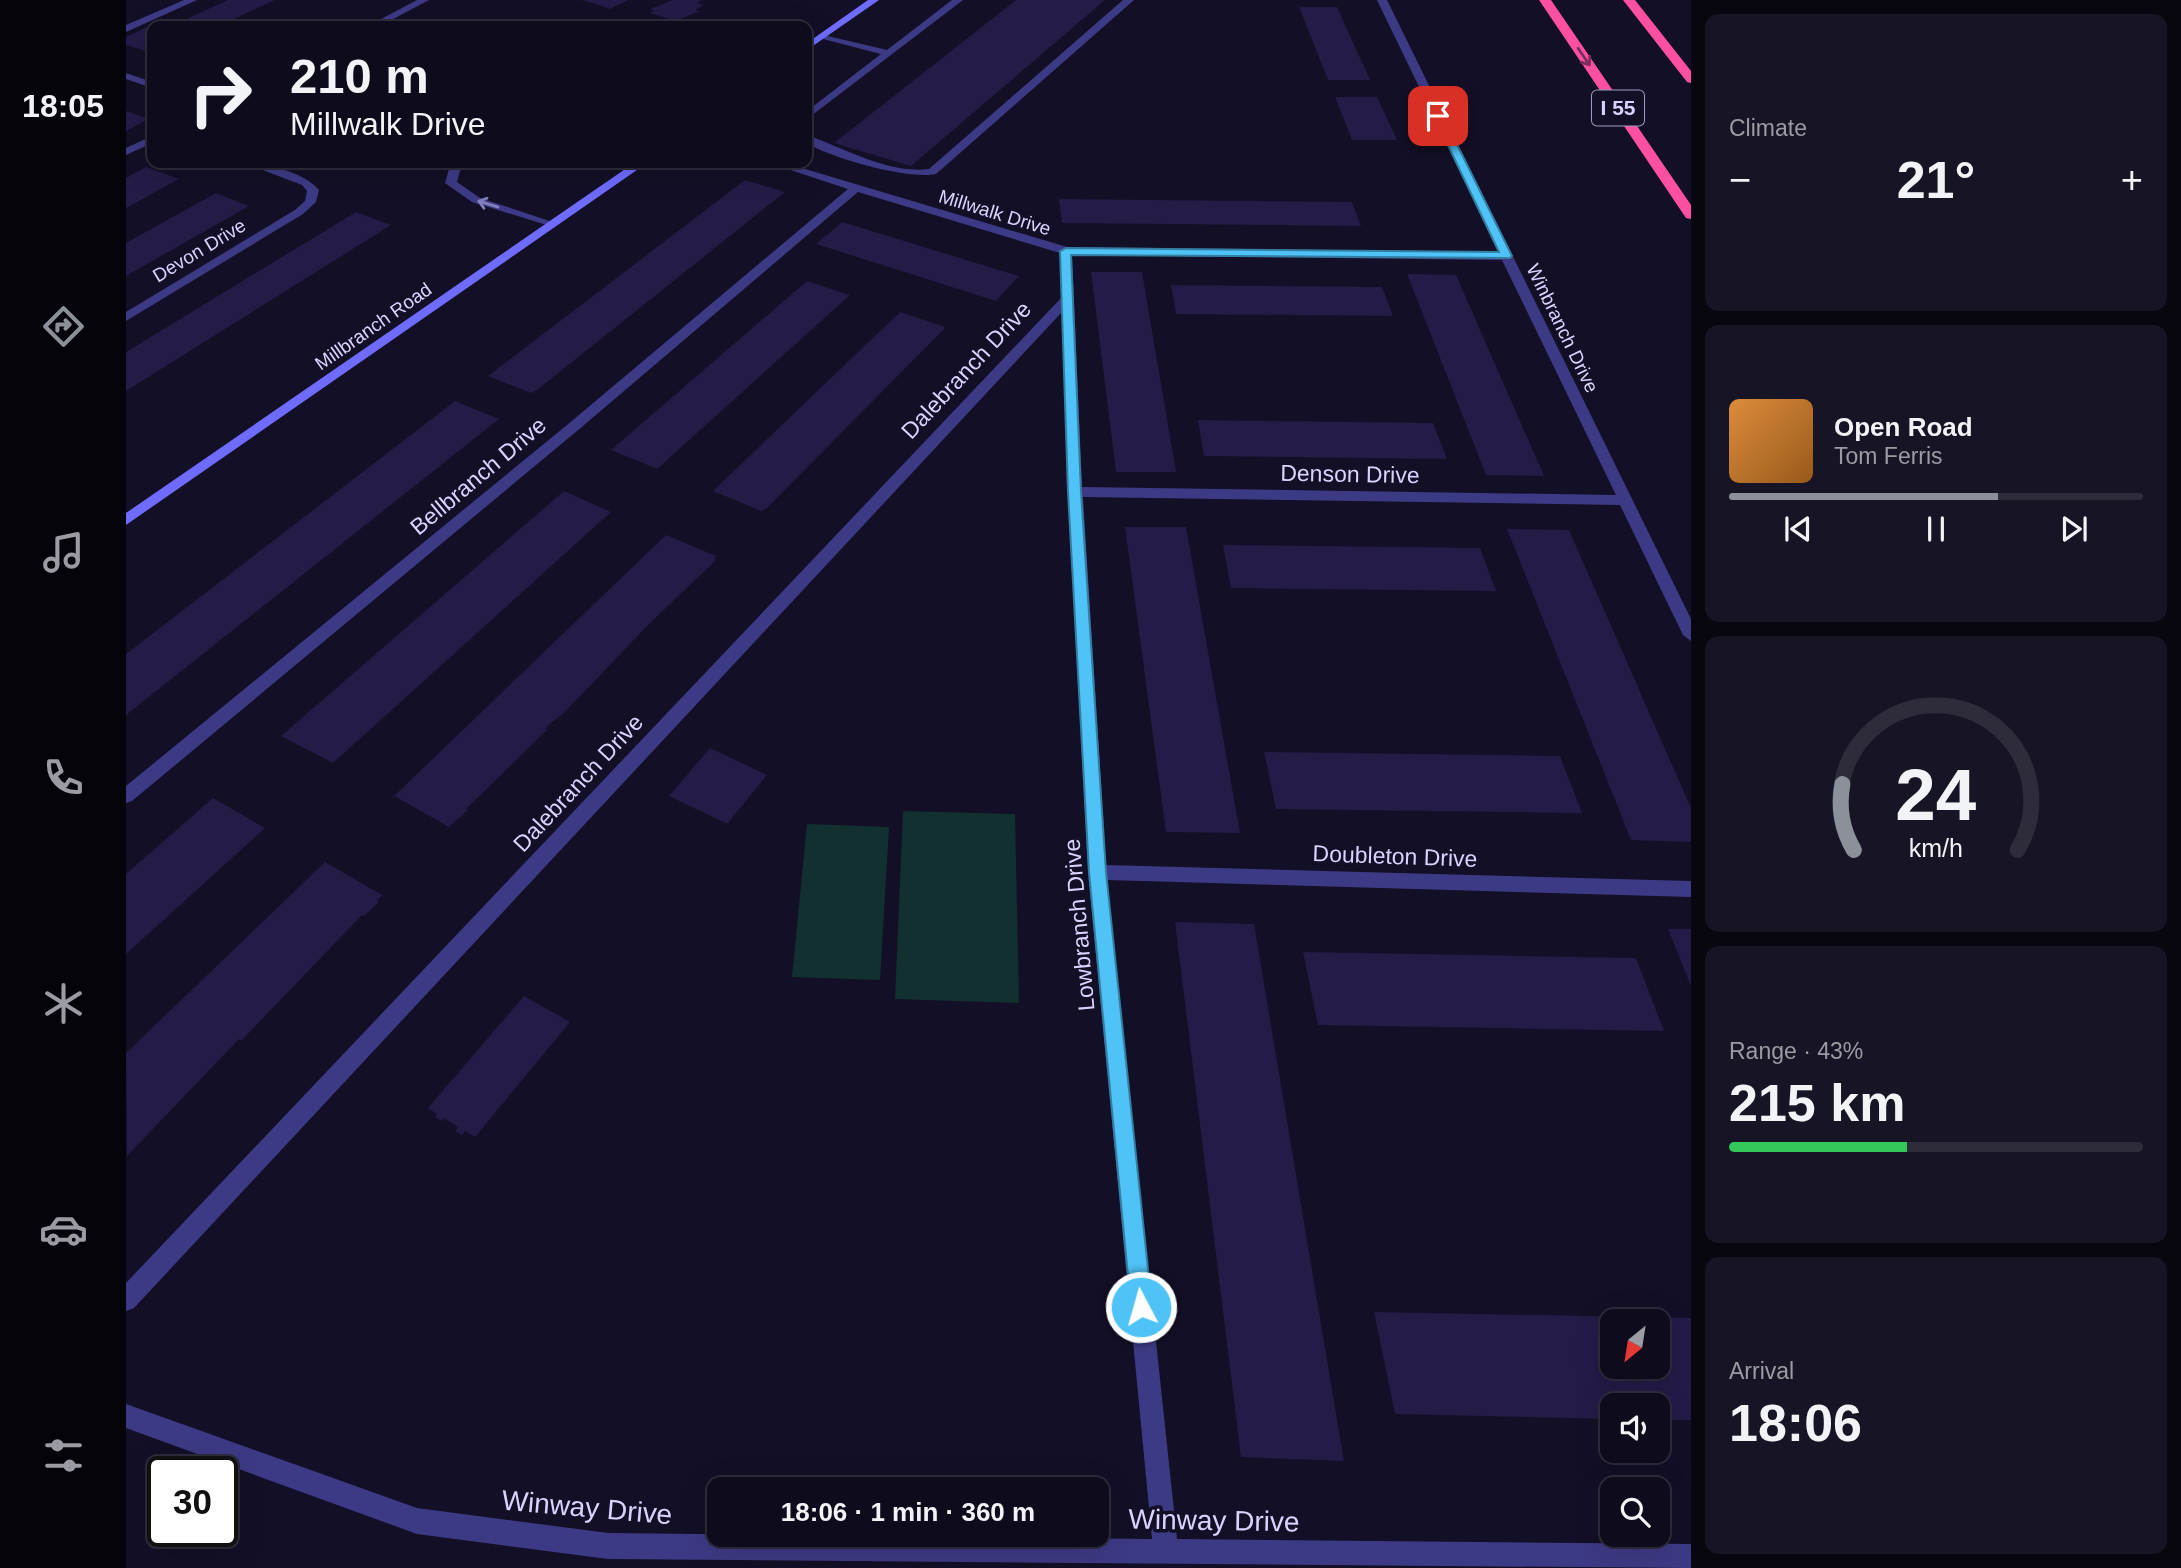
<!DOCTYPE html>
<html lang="en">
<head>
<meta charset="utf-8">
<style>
  :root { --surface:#0e0b1c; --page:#171425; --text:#f1f3f6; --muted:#9b9ba3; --line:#2e2b3b; --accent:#8c9099 }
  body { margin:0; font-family:Arial,sans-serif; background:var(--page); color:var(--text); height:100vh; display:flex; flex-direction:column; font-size:26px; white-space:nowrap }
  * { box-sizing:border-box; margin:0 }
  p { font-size:23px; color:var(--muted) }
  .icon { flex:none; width:38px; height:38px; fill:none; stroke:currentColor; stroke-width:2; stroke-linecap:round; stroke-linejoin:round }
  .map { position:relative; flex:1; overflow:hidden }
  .side { display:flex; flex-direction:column; gap:14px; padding:14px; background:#08060f; width:490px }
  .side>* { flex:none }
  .guide { position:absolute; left:21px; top:21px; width:665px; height:147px; border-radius:14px; box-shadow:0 7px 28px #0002,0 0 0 2px var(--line); background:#0e0b1c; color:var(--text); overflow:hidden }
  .needle { width:46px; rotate:210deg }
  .fabs { position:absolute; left:1474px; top:1309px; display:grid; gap:14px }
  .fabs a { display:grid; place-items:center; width:70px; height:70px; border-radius:14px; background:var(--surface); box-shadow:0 7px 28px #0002,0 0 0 2px var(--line); font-size:35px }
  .speed { position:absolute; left:21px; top:1456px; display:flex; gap:14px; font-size:35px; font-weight:700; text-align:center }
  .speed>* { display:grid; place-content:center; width:91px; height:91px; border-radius:50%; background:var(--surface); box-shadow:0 7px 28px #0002,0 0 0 2px var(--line); line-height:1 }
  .speed .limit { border:4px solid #111; border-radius:10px; background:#fff; color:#111 }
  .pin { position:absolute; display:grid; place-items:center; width:60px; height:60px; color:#fff; margin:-30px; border-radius:14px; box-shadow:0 4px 10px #0006 }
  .me { position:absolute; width:77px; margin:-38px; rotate:354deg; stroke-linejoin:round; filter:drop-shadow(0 0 5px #0008) }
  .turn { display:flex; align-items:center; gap:24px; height:147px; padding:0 28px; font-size:32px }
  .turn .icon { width:91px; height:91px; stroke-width:2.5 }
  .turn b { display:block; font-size:49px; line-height:60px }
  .big { font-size:52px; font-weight:800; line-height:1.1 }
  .side .card { flex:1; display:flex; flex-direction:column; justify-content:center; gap:10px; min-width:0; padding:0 24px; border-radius:14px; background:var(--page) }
  .side .dial { align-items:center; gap:0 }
  .dial svg { height:182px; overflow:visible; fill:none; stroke:var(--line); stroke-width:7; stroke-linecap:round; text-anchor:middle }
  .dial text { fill:var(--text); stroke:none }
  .song { display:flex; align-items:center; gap:21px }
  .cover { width:84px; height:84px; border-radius:10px; background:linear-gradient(135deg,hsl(30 70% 55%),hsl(30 70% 35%)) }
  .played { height:7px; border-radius:4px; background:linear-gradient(90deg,var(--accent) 65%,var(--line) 65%) }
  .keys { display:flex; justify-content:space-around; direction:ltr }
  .heat { display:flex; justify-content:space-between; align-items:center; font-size:38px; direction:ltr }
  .charge { height:10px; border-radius:5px; background:linear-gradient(90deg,#34c759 43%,var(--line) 0) }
  .trip { position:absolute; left:581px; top:1477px; width:402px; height:70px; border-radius:14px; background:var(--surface); box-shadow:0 7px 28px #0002,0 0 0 2px var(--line); font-weight:800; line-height:70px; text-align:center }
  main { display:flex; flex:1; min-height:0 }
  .menu { display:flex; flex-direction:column; width:126px; justify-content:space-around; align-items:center; background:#06040b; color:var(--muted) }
  .menu .icon { width:49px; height:49px }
  .menu .selected { color:var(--accent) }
  .menu b { font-size:32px; color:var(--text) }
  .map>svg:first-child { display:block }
  .green { fill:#12302f }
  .building { fill:#241b47; fill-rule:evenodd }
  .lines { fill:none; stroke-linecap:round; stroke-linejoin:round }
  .lane { fill:#3d3a85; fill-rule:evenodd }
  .street { fill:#3d3a85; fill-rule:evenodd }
  .secondary { fill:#6f6bff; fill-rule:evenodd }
  .highway { fill:#ff4fa3; fill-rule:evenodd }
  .oneway { stroke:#7d2c5e }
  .oneway2 { stroke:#837fbc }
  .route { fill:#4fc3f7; stroke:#337fa1; stroke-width:2 }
  .labels { text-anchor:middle; stroke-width:7; stroke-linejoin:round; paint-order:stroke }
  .far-street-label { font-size:19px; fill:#d9d4ff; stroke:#130f26 }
  .shield { fill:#130f26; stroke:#9e99be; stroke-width:2 }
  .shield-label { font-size:21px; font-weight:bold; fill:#d9d4ff }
  .street-label { font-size:23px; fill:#d9d4ff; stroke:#130f26 }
  .near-street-label { font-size:28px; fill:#d9d4ff; stroke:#130f26 }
</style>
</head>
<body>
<main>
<nav class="menu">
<b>18:05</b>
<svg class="icon selected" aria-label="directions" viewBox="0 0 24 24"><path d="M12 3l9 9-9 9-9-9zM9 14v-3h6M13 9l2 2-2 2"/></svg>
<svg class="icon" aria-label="music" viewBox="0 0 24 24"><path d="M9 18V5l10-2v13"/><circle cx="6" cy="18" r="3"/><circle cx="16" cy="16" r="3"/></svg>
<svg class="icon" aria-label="phone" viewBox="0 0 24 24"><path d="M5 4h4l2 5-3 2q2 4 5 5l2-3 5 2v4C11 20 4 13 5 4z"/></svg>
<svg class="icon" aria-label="climate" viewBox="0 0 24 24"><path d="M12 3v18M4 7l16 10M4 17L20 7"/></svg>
<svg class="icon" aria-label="car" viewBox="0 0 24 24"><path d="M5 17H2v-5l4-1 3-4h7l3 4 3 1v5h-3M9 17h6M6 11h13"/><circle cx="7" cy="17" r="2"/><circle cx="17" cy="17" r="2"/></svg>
<svg class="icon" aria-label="filters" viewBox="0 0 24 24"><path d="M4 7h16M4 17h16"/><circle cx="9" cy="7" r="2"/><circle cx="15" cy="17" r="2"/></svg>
</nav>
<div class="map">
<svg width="1565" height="1568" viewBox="0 0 1565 1568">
  <rect width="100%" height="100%" fill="#130f26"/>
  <!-- green -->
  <path class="green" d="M777,811L889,814L893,1003L769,999Z
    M681,824L763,827L754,980L666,977Z"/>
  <!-- building -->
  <path class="building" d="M102,0H149L93,26H67L54,22Z
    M457,0H502L484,9Z
    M547,0H576L571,3L578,5L569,10L574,11L550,21L524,13L528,11L524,9Z
    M890,0H979L785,166L708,143Z
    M1173,7H1211L1244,80H1202Z
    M23,26L26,27V53L0,45V37Z
    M1209,97H1251L1271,140H1226Z
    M0,111L23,119L0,131Z
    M20,167L53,179L0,208V178Z
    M619,180L659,192L411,390L405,393L362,376Z
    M90,193L123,206L0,276V243Z
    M933,199L1226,202L1235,226L936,223Z
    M230,212L265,225L0,391V352Z
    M716,222L893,276L870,301L690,244Z
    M965,272H1016L1050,472H990Z
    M1281,274L1330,275L1418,476L1360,475Z
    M681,281L724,295L531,469L485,450Z
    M1045,285L1256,287L1267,316L1050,314Z
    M774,312L819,327L818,329L641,508L635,511L587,491Z
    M329,401L373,419L0,715V654Z
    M1072,420L1307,423L1321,459L1078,456Z
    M438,491L485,512L207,763L155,736Z
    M999,527H1060L1114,833L1040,832Z
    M1381,529L1443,530L1565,808V842L1505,840Z
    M540,535L590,556L588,559L590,560L522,625L438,713L425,723L419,729L421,730L340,809L342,810L323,827L268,796Z
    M1097,545L1354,548L1370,591L1105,588Z
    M584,748L641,775L601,824L543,796Z
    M1138,752L1434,756L1456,813L1150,809Z
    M87,798L139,828L0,954V874Z
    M199,862L256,895L251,900L253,902L238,916L236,915L115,1041L113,1039L1,1156L0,1053Z
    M1049,922L1128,924L1218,1461L1115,1457Z
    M1542,929H1565V986Z
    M1177,952L1510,958L1538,1031L1192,1025Z
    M398,996L444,1022L349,1137L339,1131L336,1135L329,1131L332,1127L318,1118L316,1121L309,1117L311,1114L302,1108Z
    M1248,1312L1565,1318V1420H1531V1405H1486V1419L1269,1414ZM1486,1321H1531V1367H1486Z"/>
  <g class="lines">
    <!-- lane -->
    <path class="lane" d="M826,0H837L681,119V111L755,54L693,38V34L761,50Z
      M997,0H1008L810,174C783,180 704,158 681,143V135C718,148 762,174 803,169Z
      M332,163H345L334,171L331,182L354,198L433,224L427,227L346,202L319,183L323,169Z"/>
    <!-- street -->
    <path class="street" d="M58,0H71L0,32V25Z
      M291,0H303L254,26H242Z
      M1251,0H1261L1565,619V641L1557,635L1494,505L957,497L980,865L1565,881V897L981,880L1051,1539L1565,1544V1568L482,1559L291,1534L0,1428V1404L291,1508L482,1533L1026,1539L962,872L942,492L936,312L8,1308L0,1311V1283L936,297L934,253L732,192L451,431L6,801L0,803V786L441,425L722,189L643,163H659L941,247L1373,252ZM946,255L1376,260L1490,495L956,487Z
      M0,73L26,82V88L0,79Z
      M26,136V143L0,155V148Z
      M118,163C140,163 178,172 193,190L190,202L177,214L0,321V312L169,210L179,201L181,191L176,185Z"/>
    <!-- secondary -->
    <path class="secondary" d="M742,0H753L681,50V43Z
      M508,163H521L0,525V513Z"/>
    <!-- highway -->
    <path class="highway" d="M1413,0H1425L1565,205V219L1560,218Z
      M1497,0H1509L1565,71V83L1561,82Z"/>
  </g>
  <!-- one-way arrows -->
  <defs><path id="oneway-shaft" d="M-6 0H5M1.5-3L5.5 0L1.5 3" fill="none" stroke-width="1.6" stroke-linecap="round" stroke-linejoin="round" transform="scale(1.75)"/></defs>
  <use class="oneway" href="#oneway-shaft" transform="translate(1458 57) rotate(56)"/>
  <use class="oneway2" href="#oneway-shaft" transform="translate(362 204) rotate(-163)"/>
  <!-- route -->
  <path class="route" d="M1312,113L1317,116L1386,256L1384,258L945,255L955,492L980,872L1026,1307L1023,1314L1015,1317L1008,1314L1005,1307L963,872L942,492L934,251L940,248L1373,252L1308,116Z"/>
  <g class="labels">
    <!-- far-street labels -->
    <g class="far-street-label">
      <text transform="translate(869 212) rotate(17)" y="7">Millwalk Drive</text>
      <text transform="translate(73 250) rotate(-31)" y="7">Devon Drive</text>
      <text transform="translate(247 326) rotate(-35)" y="7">Millbranch Road</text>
      <text transform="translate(1437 328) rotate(64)" y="7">Winbranch Drive</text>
    </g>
    <!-- shield labels -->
    <rect class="shield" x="1466" y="90.5" width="52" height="35" rx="5"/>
    <g class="shield-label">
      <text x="1492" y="115">I 55</text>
    </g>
    <!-- street labels -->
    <g class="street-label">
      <text transform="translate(840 370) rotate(-47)" y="8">Dalebranch Drive</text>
      <text transform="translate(1224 474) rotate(1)" y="8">Denson Drive</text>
      <text transform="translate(352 476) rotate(-40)" y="8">Bellbranch Drive</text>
      <text transform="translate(452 783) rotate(-47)" y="8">Dalebranch Drive</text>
      <text transform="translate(1269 856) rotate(2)" y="8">Doubleton Drive</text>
      <text transform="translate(953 925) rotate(-95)" y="8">Lowbranch Drive</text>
    </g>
    <!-- near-street labels -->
    <g class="near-street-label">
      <text transform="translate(461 1507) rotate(5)" y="10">Winway Drive</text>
      <text transform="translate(1088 1520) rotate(1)" y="10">Winway Drive</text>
    </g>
  </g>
</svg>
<div class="fabs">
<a><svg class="needle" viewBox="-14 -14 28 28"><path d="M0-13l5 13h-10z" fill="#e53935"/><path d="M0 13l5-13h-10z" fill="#9b9ba3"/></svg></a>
<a><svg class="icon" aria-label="sound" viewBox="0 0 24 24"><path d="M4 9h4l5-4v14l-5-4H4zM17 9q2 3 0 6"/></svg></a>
<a><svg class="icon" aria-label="search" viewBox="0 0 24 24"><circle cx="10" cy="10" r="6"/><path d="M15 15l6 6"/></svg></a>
</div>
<div class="speed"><div class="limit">30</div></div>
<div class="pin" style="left:1312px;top:116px;background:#d93025"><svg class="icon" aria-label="arrive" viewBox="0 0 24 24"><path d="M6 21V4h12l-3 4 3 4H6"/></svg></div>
<svg class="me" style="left:1015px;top:1307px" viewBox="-20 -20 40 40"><circle r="17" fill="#4fc3f7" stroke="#fff" stroke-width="3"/><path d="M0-11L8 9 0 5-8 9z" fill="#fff"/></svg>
<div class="trip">18:06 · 1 min · 360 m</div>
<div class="guide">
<div class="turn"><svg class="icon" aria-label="right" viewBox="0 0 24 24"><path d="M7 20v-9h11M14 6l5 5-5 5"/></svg><div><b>210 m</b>Millwalk Drive</div></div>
</div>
</div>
<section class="side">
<div class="card"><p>Climate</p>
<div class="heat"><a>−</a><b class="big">21°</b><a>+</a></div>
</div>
<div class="card">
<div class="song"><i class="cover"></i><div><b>Open Road</b><p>Tom Ferris</p></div></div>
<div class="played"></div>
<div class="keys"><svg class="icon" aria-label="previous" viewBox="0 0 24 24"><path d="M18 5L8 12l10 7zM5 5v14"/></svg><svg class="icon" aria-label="pause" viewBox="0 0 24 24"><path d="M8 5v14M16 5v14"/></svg><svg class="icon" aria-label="next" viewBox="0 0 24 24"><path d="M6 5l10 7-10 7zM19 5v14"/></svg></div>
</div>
<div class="card dial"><svg viewBox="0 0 100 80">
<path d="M14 69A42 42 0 1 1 86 69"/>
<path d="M14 69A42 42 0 0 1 9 40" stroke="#8c9099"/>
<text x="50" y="56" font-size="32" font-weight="700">24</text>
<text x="50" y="72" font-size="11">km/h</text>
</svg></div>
<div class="card"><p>Range · 43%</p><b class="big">215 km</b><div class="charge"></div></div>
<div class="card"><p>Arrival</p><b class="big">18:06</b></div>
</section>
</main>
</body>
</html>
